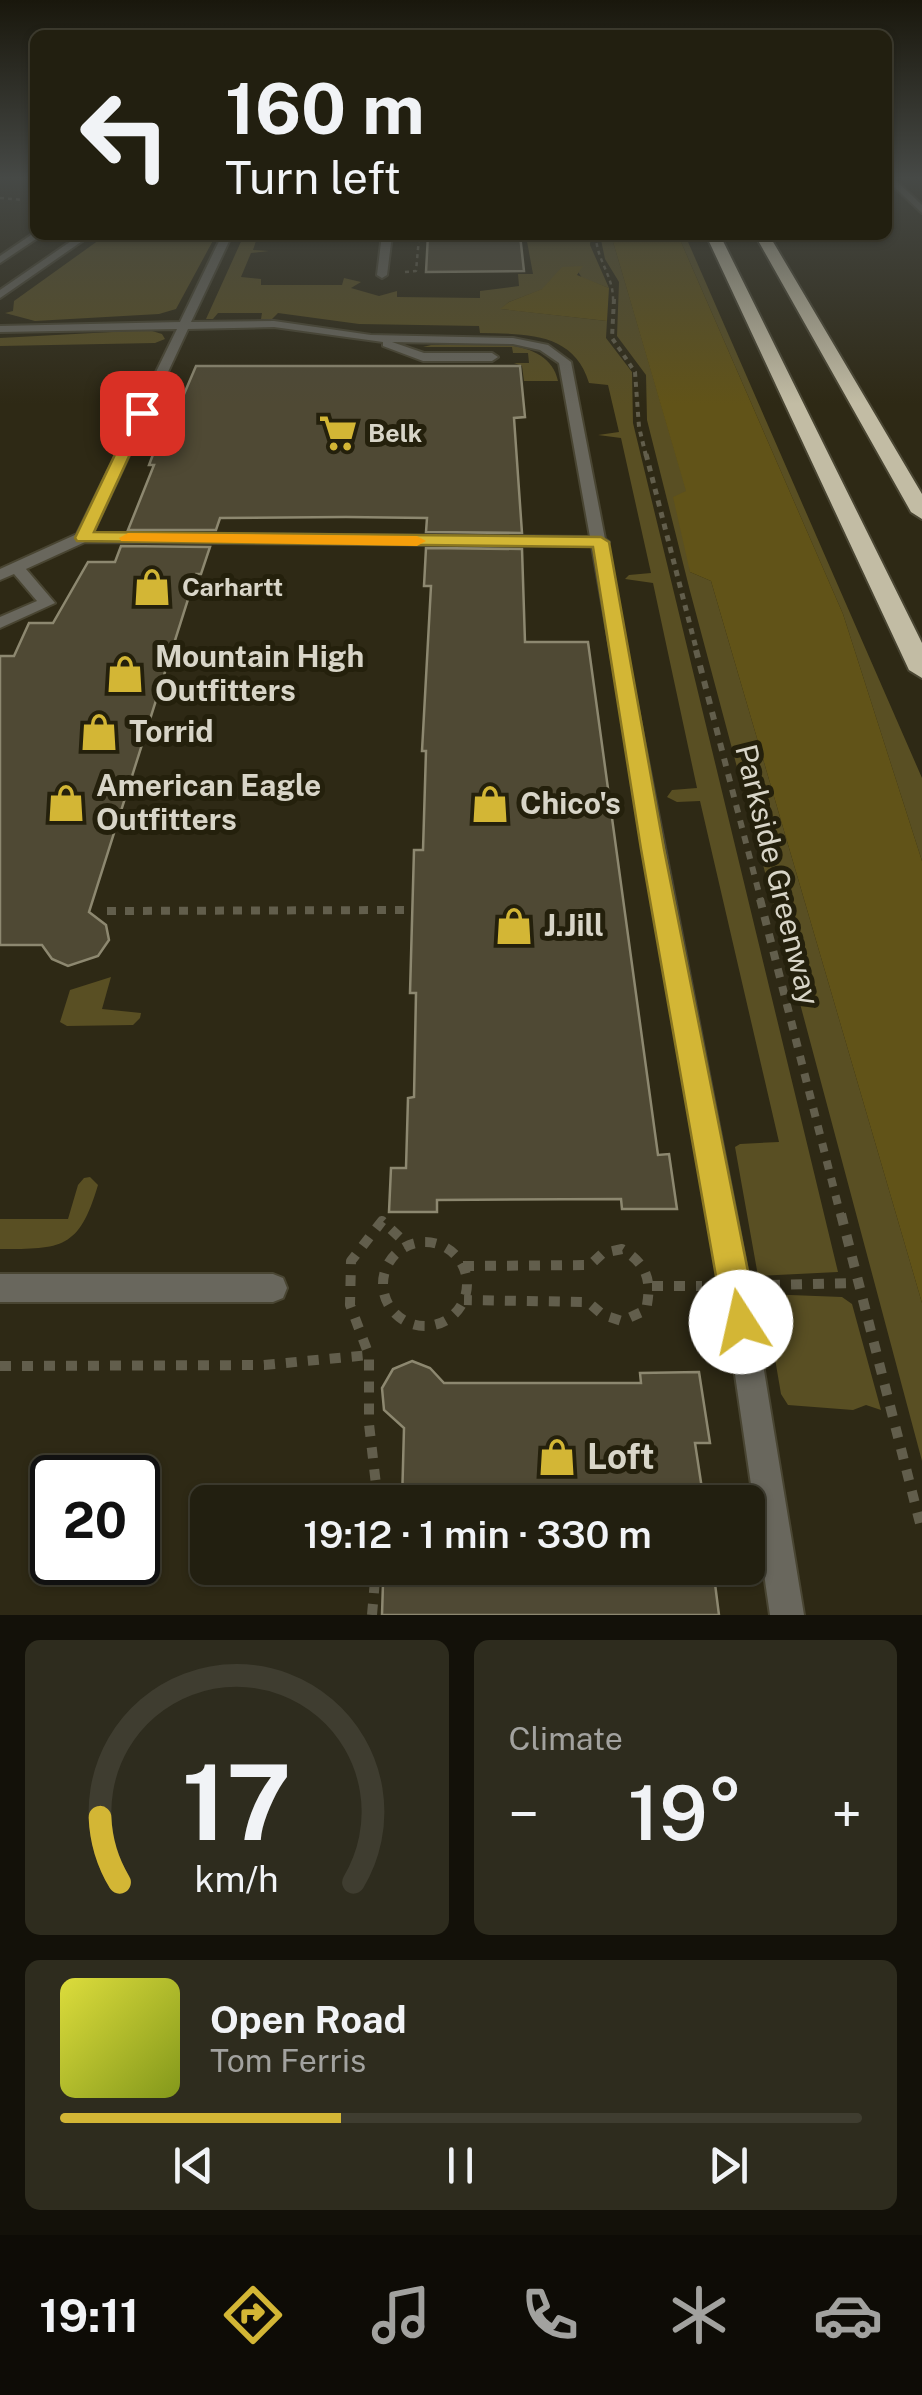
<!DOCTYPE html>
<html lang="en">
<head>
<meta charset="utf-8">
<style>
  :root { --surface:#221f10; --page:#2e2c1e; --text:#f1f3f6; --muted:#a2a29f; --line:#3f3d30; --accent:#d3b635 }
  body { margin:0; font-family:"Public Sans",sans-serif; background:var(--page); color:var(--text); height:100vh; display:flex; flex-direction:column; font-size:38px; white-space:nowrap }
  * { box-sizing:border-box; margin:0 }
  p { font-size:32px; color:var(--muted) }
  .icon { flex:none; width:55px; height:55px; fill:none; stroke:currentColor; stroke-width:2; stroke-linecap:round; stroke-linejoin:round }
  .map { position:relative; height:1615px; overflow:hidden }
  .drawer { display:flex; flex-direction:column; gap:25px; padding:25px; background:#131109; flex:1 }
  .drawer>* { flex:none }
  .banner { position:absolute; left:30px; top:30px; width:862px; height:210px; border-radius:15px; box-shadow:0 2px 8px #0004,0 0 0 2px var(--line); background:#221f10; color:var(--text); overflow:hidden }
  .speed { position:absolute; left:30px; top:1455px; display:flex; gap:20px; font-size:50px; font-weight:700; text-align:center }
  .speed>* { display:grid; place-content:center; width:130px; height:130px; border-radius:50%; background:var(--surface); box-shadow:0 2px 8px #0004,0 0 0 2px var(--line); line-height:1 }
  .speed .limit { border:5px solid #111; border-radius:15px; background:#fff; color:#111 }
  .pin { position:absolute; display:grid; place-items:center; width:85px; height:85px; color:#fff; margin:-42px; border-radius:20px; box-shadow:0 5px 15px #0006 }
  .me { position:absolute; width:110px; margin:-55px; rotate:350deg; stroke-linejoin:round; filter:drop-shadow(0 0 8px #0008) }
  .turn { display:flex; align-items:center; gap:35px; height:210px; padding:0 30px; font-size:45px }
  .turn .icon { width:130px; height:130px; stroke-width:2.5 }
  .turn b { display:block; font-size:70px; line-height:85px }
  .big { font-size:75px; font-weight:600; line-height:1.1 }
  .drawer .card { flex:1; display:flex; flex-direction:column; justify-content:center; gap:15px; min-width:0; padding:0 35px; border-radius:15px; background:var(--page) }
  .drawer .dial { align-items:center; gap:0 }
  .dial svg { height:260px; overflow:visible; fill:none; stroke:var(--line); stroke-width:7; stroke-linecap:round; text-anchor:middle }
  .dial text { fill:var(--text); stroke:none }
  .song { display:flex; align-items:center; gap:30px }
  .cover { width:120px; height:120px; border-radius:15px; background:linear-gradient(135deg,hsl(60 70% 55%),hsl(70 70% 35%)) }
  .played { height:10px; border-radius:5px; background:linear-gradient(90deg,var(--accent) 35%,var(--line) 35%) }
  .keys { display:flex; justify-content:space-around; direction:ltr }
  .heat { display:flex; justify-content:space-between; align-items:center; font-size:55px; direction:ltr }
  .drawer .tiles { flex:1; display:grid; gap:25px; grid-template-columns:1fr 1fr }
  .card:last-child { grid-column:span 2 }
  .trip { position:absolute; left:190px; top:1485px; width:575px; height:100px; border-radius:15px; background:var(--surface); box-shadow:0 2px 8px #0004,0 0 0 2px var(--line); font-weight:600; line-height:100px; text-align:center }
  .tabs { display:flex; height:160px; justify-content:space-around; align-items:center; background:#0e0c06; color:var(--muted) }
  .tabs .icon { width:70px; height:70px }
  .tabs .active { color:var(--accent) }
  .tabs b { font-size:45px; color:var(--text) }
  .map>svg:first-child { display:block }
  .green { fill:#594f23 }
  .forest { fill:#615318 }
  .building { fill:#4f4934; stroke:#8d8870; stroke-width:2.5 }
  .lines { fill:none; stroke-linecap:round; stroke-linejoin:round }
  .service-casing { stroke:#494532; stroke-width:4 }
  .minor-casing { stroke:#494532; stroke-width:4 }
  .tertiary-casing { stroke:#494532; stroke-width:4 }
  .motorway-casing { stroke:#494532; stroke-width:4 }
  .path-far5 { stroke:#625e4c; stroke-width:2.5; stroke-dasharray:4 4; stroke-linecap:butt }
  .path-far4 { stroke:#625e4c; stroke-width:4; stroke-dasharray:5 5; stroke-linecap:butt }
  .path-far3 { stroke:#625e4c; stroke-width:5; stroke-dasharray:6 6; stroke-linecap:butt }
  .path-far2 { stroke:#625e4c; stroke-width:6; stroke-dasharray:8 8; stroke-linecap:butt }
  .path-far1 { stroke:#625e4c; stroke-width:8; stroke-dasharray:9 9; stroke-linecap:butt }
  .path { stroke:#625e4c; stroke-width:10; stroke-dasharray:11 11; stroke-linecap:butt }
  .service { fill:#69675d; fill-rule:evenodd }
  .minor { fill:#69675d; fill-rule:evenodd }
  .tertiary { fill:#69675d; fill-rule:evenodd }
  .motorway { fill:#c2bca4; fill-rule:evenodd }
  .route { fill:#d3b635; stroke:#897622; stroke-width:2.5 }
  .slow { fill:#f59e0b }
  .labels { text-anchor:middle; stroke-width:10; stroke-linejoin:round; paint-order:stroke }
  .far-poi-label { font-size:25px; font-weight:bold; fill:#d8d5c8; stroke:#24200c; text-anchor:start }
  .poi-label { font-size:30px; font-weight:bold; fill:#d8d5c8; stroke:#24200c; text-anchor:start }
  .street-label { font-size:30px; fill:#d8d5c8; stroke:#24200c }
  .near-poi-label { font-size:35px; font-weight:bold; fill:#d8d5c8; stroke:#24200c; text-anchor:start }
</style>
</head>
<body>
<div class="map">
<svg width="922" height="1615" viewBox="0 0 922 1615">
  <rect width="100%" height="100%" fill="#2e2915"/>
  <!-- green -->
  <path class="green" d="M106,235H216L176,309L159,314L35,321L5,313L13,311L14,301Z
    M244,235H258L253,250L269,251L251,253L241,277L261,279V285H342L344,278L361,282L351,288L379,296L397,291V297L480,298V291L519,286L518,274H533L526,236L591,235L590,245L609,288L582,278L577,270L563,267L543,289L509,302L501,309L607,321L606,338L632,372L633,423L838,1272L758,1276L735,1147L740,1144L779,1142L700,801L677,802L667,797L672,790L697,788L653,583L625,579L629,575L651,573L621,438L598,435L619,432L608,385L589,383C574,332 526,334 480,333L479,326L359,324L278,313L272,319H261L262,313H218L213,319H206Z
    M600,235H611L687,492L690,572L711,581L922,1303V1461L690,591L647,420L646,375L617,336L619,282L605,259Z
    M678,235H685L922,778V861L843,614Z
    M149,330L162,334L165,339L155,343L0,346V338Z
    M431,345C468,345 548,332 558,381H524L522,366L514,363H529L528,353H513L512,347H423Z
    M111,977L102,1009L141,1013L140,1018L133,1025L67,1026L60,1022L70,990Z
    M90,1177L98,1185C79,1249 62,1249 0,1249V1219H68L78,1185L84,1178Z
    M764,1294L842,1297L852,1304L881,1410L866,1405L853,1410L788,1405L781,1394Z"/>
  <!-- forest -->
  <path class="forest" d="M611,235H678L843,614L922,861V1303L711,581L690,572L673,497L686,491Z
    M583,266L577,275L609,288L607,321L500,309L509,302L542,289L562,267Z"/>
  <!-- building -->
  <path class="building" d="M428,235H520L524,271L426,272Z
    M196,366H520L525,417L514,418L522,533L426,532L427,518L346,517L220,518L216,530H128L154,465H149L163,428L173,420Z
    M121,546L210,547L201,574H196L89,912L106,925L109,940L98,956L68,966L52,959L42,945H0V656H14L29,623H53L88,562H115Z
    M426,548L522,549L525,642H588L658,1155L669,1154L677,1209H622L621,1199L437,1200V1212H389L391,1168H406L408,1098L414,1097L416,993H410L414,850H423L426,751H422L431,586H424Z
    M412,1361L430,1368L444,1383H641L640,1373L699,1372L710,1443H695L704,1502H402L404,1428L384,1410L382,1388L393,1369Z
    M400,1568H713L719,1615H382L383,1583H399Z"/>
  <g class="lines">
    <!-- service casing -->
    <g class="service-casing">
      <path id="service" d="M888,178H893L922,205V213L888,181Z
        M222,235H232L191,322L274,321L371,335L513,338L548,345L571,362L605,539L609,542L606,545L750,1285L804,1615H770L722,1285L592,546L85,542L26,569L55,603L0,628V617L37,601L14,574L0,580V569L77,534L177,329L0,332V326L180,322ZM274,327L383,342V346L423,361H492L498,357L492,353H424L392,342L513,344L540,350L559,363L590,537L93,533L188,329Z
        M382,235H392L387,275L382,278L377,275Z"/>
    </g>
    <!-- minor casing -->
    <g class="minor-casing">
      <path id="minor" d="M0,1274H273L283,1278L287,1288L283,1298L273,1302H0Z"/>
    </g>
    <!-- tertiary casing -->
    <g class="tertiary-casing">
      <path id="tertiary" d="M34,233L42,235L0,263V256Z
        M80,235H91L0,298V290Z"/>
    </g>
    <!-- motorway casing -->
    <g class="motorway-casing">
      <path id="motorway" d="M706,235H720L922,643V678L909,670Z
        M755,235H769L922,494V519L911,512Z"/>
    </g>
    <!-- path-far5 -->
    <path class="path-far5" d="M0,198L24,200
      M596,235C596,260 614,276 613,301
      M405,272L416,271L419,238L411,235"/>
    <!-- path-far4 -->
    <path class="path-far4" d="M614,299L612,338L635,372L639,427L646,456"/>
    <!-- path-far3 -->
    <path class="path-far3" d="M646,454L697,652"/>
    <!-- path-far2 -->
    <path class="path-far2" d="M696,650L761,901"/>
    <!-- path-far1 -->
    <path class="path-far1" d="M760,899L841,1217
      M107,911L404,910"/>
    <!-- path -->
    <path class="path" d="M841,1214L922,1531
      M383 1284a42 42 0 1 1 84 0a42 42 0 1 1-84 0Z
      M463,1266L590,1265L603,1253L622,1249C648,1265 652,1281 646,1310L622,1321L603,1315L588,1302L464,1300
      M769,1285L858,1283
      M652,1286H702
      M0,1366L264,1365L369,1355
      M378,1502L369,1424V1355L350,1305L351,1261L382,1221L408,1245
      M372,1615L376,1568"/>
    <!-- service -->
    <use href="#service" class="service"/>
    <!-- minor -->
    <use href="#minor" class="minor"/>
    <!-- tertiary -->
    <use href="#tertiary" class="tertiary"/>
    <!-- motorway -->
    <use href="#motorway" class="motorway"/>
  </g>
  <!-- sky -->
  <linearGradient id="sky" x2="0" y2="1"><stop stop-color="#19170c"/><stop offset="0.44" stop-color="#464946"/><stop offset="1" stop-color="#464946" stop-opacity="0"/></linearGradient>
  <rect width="922" height="404" fill="url(#sky)"/>
  <!-- route -->
  <path class="route" d="M142,409L149,413L94,532L601,537L609,542L664,849L758,1322L753,1334L741,1339L729,1334L724,1322L641,849L593,547L77,541L75,538L135,413Z"/>
  <!-- slow -->
  <path class="slow" d="M128,533L417,536L426,541L417,546L121,541L119,538Z"/>
  <!-- icons -->
  <defs>
    <g id="supermarket-bare" transform="scale(3)"><path d="M-6-5.5h2.5l.6 2H6L4.5 2H-2.5L-4.4-4H-6ZM-1.5 3.2a1.3 1.3 0 1 0 .1 0ZM3 3.2a1.3 1.3 0 1 0 .1 0Z" fill="#d3b635" stroke="#24200c" stroke-width="2.5" paint-order="stroke"/></g>
    <g id="shop-bare" transform="scale(3)"><path d="M-5-2.5h2.3a2.7 3.5 0 0 1 5.4 0H5L5.5 6h-11ZM-1.5-2.5h3a1.5 2.3 0 0 0-3 0Z" fill="#d3b635" stroke="#24200c" stroke-width="2.5" paint-order="stroke"/></g>
  </defs>
  <g fill-rule="evenodd">
    <use href="#supermarket-bare" x="338" y="433"/>
    <use href="#shop-bare" x="152" y="587"/>
    <use href="#shop-bare" x="125" y="674"/>
    <use href="#shop-bare" x="99" y="732"/>
    <use href="#shop-bare" x="66" y="803"/>
    <use href="#shop-bare" x="490" y="804"/>
    <use href="#shop-bare" x="514" y="926"/>
    <use href="#shop-bare" x="557" y="1457"/>
  </g>
  <g class="labels">
    <!-- far-poi labels -->
    <g class="far-poi-label">
      <text x="368" y="442">Belk</text>
      <text x="182" y="596">Carhartt</text>
    </g>
    <!-- poi labels -->
    <g class="poi-label">
      <text x="155" y="667">Mountain High<tspan x="155" dy="34">Outfitters</tspan></text>
      <text x="129" y="742">Torrid</text>
      <text x="96" y="796">American Eagle<tspan x="96" dy="34">Outfitters</tspan></text>
      <text x="520" y="814">Chico's</text>
      <text x="544" y="936">J.Jill</text>
    </g>
    <!-- street labels -->
    <g class="street-label">
      <text transform="translate(777 875) rotate(76)" y="10">Parkside Greenway</text>
    </g>
    <!-- near-poi labels -->
    <g class="near-poi-label">
      <text x="587" y="1469">Loft</text>
    </g>
  </g>
</svg>
<div class="speed"><div class="limit">20</div></div>
<div class="pin" style="left:142px;top:413px;background:#d93025"><svg class="icon" aria-label="arrive" viewBox="0 0 24 24"><path d="M6 21V4h12l-3 4 3 4H6"/></svg></div>
<svg class="me" style="left:741px;top:1322px" viewBox="-20 -20 40 40"><circle r="19" fill="#fff"/><path d="M0-13L10 11 0 6-10 11z" fill="#d3b635"/></svg>
<div class="trip">19:12 · 1 min · 330 m</div>
<div class="banner">
<div class="turn"><svg class="icon" aria-label="left" viewBox="0 0 24 24"><path d="M17 20v-9H6M10 6l-5 5 5 5"/></svg><div><b>160 m</b>Turn left</div></div>
</div>
</div>
<section class="drawer">
<div class="tiles">
<div class="card dial"><svg viewBox="0 0 100 80">
<path d="M14 69A42 42 0 1 1 86 69"/>
<path d="M14 69A42 42 0 0 1 8 49" stroke="#d3b635"/>
<text x="50" y="56" font-size="32" font-weight="700">17</text>
<text x="50" y="72" font-size="11">km/h</text>
</svg></div>
<div class="card"><p>Climate</p>
<div class="heat"><a>−</a><b class="big">19°</b><a>+</a></div>
</div>
<div class="card">
<div class="song"><i class="cover"></i><div><b>Open Road</b><p>Tom Ferris</p></div></div>
<div class="played"></div>
<div class="keys"><svg class="icon" aria-label="previous" viewBox="0 0 24 24"><path d="M18 5L8 12l10 7zM5 5v14"/></svg><svg class="icon" aria-label="pause" viewBox="0 0 24 24"><path d="M8 5v14M16 5v14"/></svg><svg class="icon" aria-label="next" viewBox="0 0 24 24"><path d="M6 5l10 7-10 7zM19 5v14"/></svg></div>
</div>
</div>
</section>
<nav class="tabs">
<b>19:11</b>
<svg class="icon active" aria-label="directions" viewBox="0 0 24 24"><path d="M12 3l9 9-9 9-9-9zM9 14v-3h6M13 9l2 2-2 2"/></svg>
<svg class="icon" aria-label="music" viewBox="0 0 24 24"><path d="M9 18V5l10-2v13"/><circle cx="6" cy="18" r="3"/><circle cx="16" cy="16" r="3"/></svg>
<svg class="icon" aria-label="phone" viewBox="0 0 24 24"><path d="M5 4h4l2 5-3 2q2 4 5 5l2-3 5 2v4C11 20 4 13 5 4z"/></svg>
<svg class="icon" aria-label="climate" viewBox="0 0 24 24"><path d="M12 3v18M4 7l16 10M4 17L20 7"/></svg>
<svg class="icon" aria-label="car" viewBox="0 0 24 24"><path d="M5 17H2v-5l4-1 3-4h7l3 4 3 1v5h-3M9 17h6M6 11h13"/><circle cx="7" cy="17" r="2"/><circle cx="17" cy="17" r="2"/></svg>
</nav>
</body>
</html>
